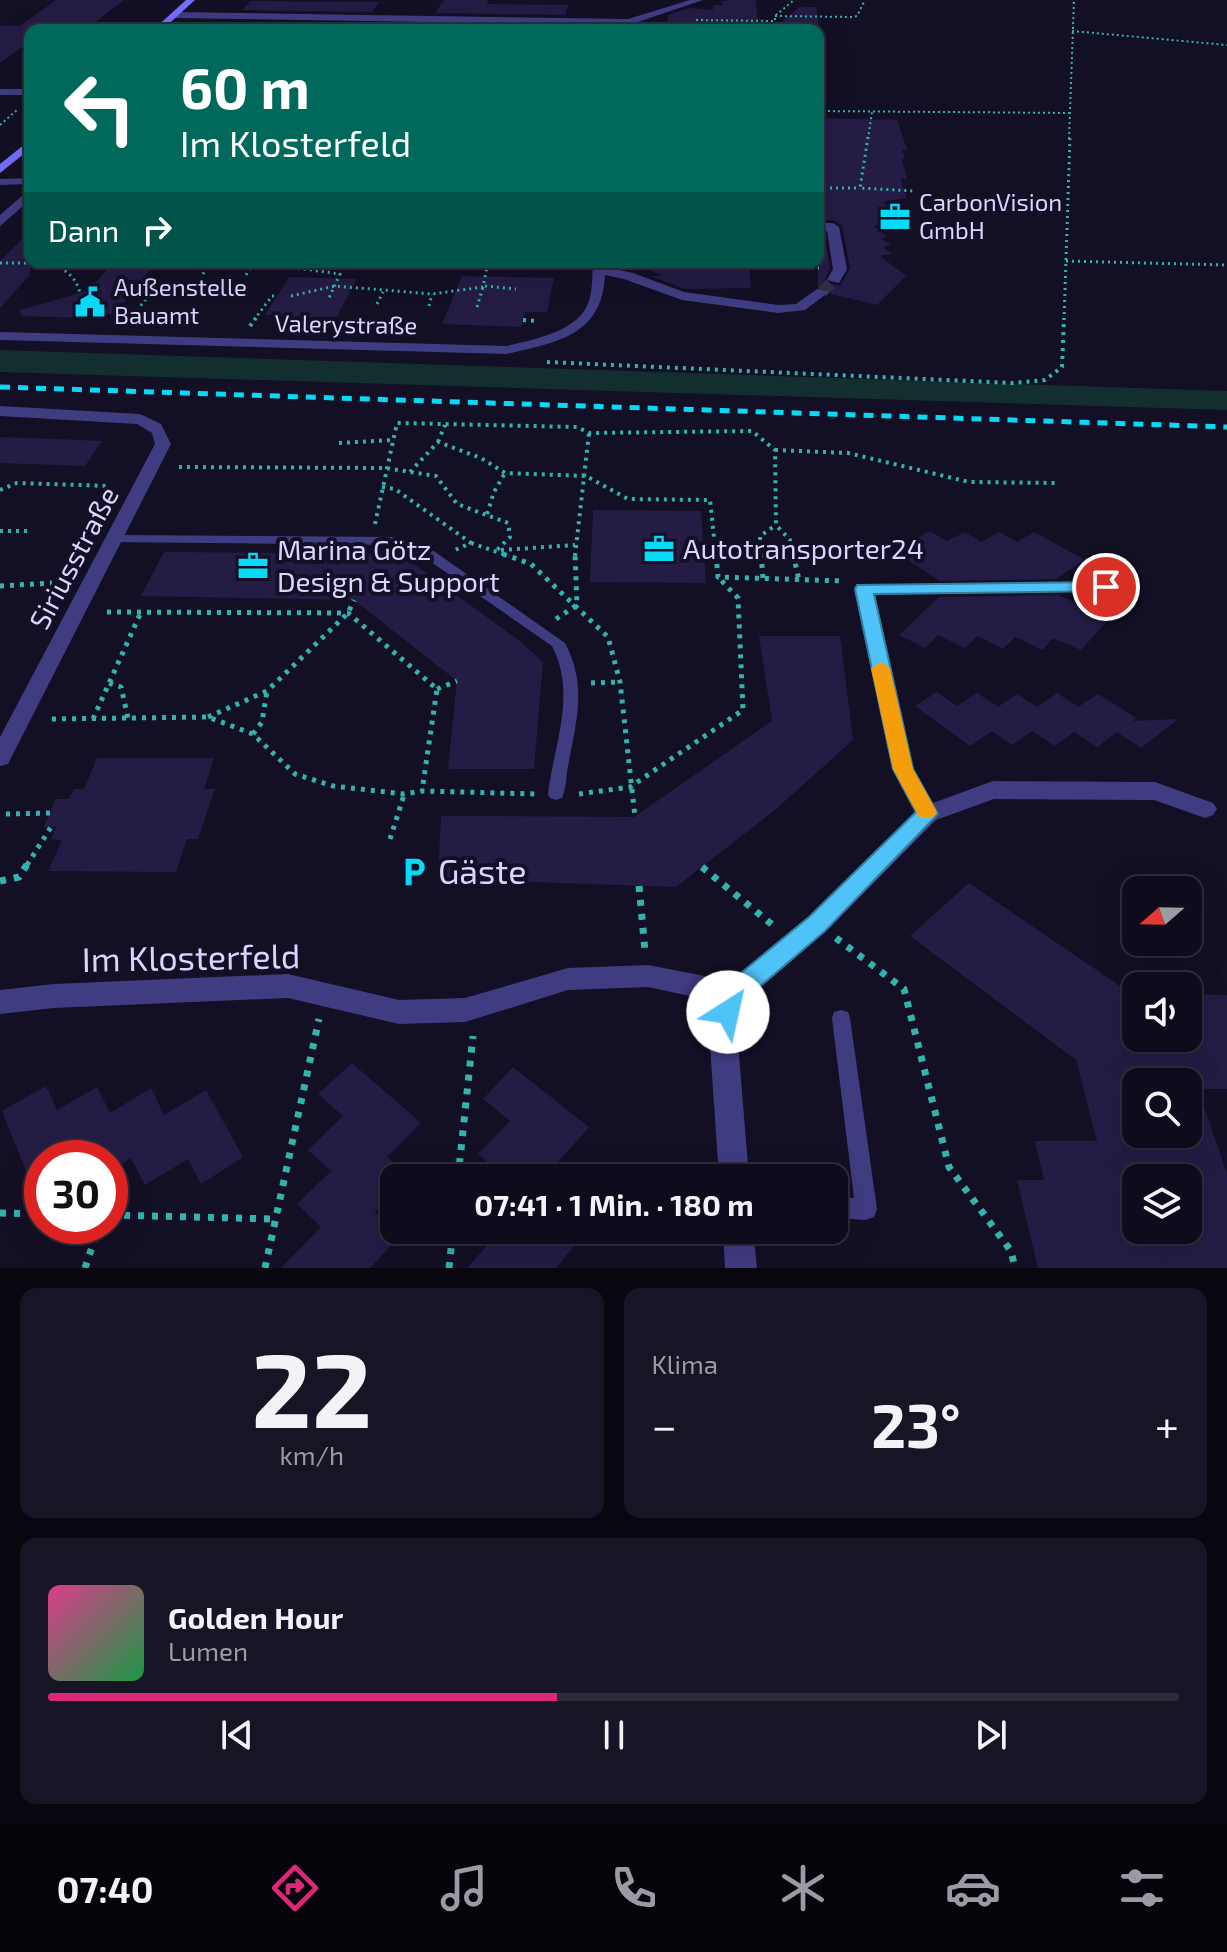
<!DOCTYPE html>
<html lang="de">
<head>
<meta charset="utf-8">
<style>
  :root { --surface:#0e0b1c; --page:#171425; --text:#f1f3f6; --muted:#9b9ba3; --line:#2e2b3b; --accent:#db2777 }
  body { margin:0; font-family:"Exo 2",sans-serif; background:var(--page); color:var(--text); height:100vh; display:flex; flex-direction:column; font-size:30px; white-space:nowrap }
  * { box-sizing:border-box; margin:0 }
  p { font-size:26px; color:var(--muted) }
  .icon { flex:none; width:44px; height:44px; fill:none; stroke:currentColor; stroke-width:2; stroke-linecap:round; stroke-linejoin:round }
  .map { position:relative; height:1268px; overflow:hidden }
  .side { display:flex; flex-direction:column; gap:20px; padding:20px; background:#08060f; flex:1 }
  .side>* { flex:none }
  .banner { position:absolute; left:24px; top:24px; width:800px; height:244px; border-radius:16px; box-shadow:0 8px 32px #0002,0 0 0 2px var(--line); background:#00695c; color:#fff; overflow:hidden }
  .needle { width:52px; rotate:250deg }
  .buttons { position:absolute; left:1122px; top:876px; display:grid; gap:16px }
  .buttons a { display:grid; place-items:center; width:80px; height:80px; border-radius:16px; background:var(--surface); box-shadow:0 8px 32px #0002,0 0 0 2px var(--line); font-size:40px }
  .speed { position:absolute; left:24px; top:1140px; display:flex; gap:16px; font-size:40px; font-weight:700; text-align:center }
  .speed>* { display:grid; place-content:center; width:104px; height:104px; border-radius:50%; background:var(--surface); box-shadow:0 8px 32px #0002,0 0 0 2px var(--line); line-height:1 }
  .speed .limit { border:12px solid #d22; background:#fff; color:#111 }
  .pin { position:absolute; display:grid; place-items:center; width:68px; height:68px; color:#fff; margin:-34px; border:4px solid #fff; border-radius:50%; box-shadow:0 2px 8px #0007 }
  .me { position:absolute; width:88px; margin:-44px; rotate:35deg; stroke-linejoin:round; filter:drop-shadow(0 0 6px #0008) }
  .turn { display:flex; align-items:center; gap:28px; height:168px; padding:0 24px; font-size:36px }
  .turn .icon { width:104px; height:104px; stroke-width:2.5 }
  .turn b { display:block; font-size:56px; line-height:68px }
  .then { display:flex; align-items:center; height:76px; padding:0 24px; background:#0003; gap:16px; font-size:30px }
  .big { font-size:60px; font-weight:700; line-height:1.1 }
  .side .tile { flex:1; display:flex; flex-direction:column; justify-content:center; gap:12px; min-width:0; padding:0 28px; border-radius:16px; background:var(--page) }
  .side .dial { align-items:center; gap:0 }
  .dial b { font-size:104px; line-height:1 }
  .song { display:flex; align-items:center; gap:24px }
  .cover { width:96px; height:96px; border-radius:12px; background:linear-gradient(135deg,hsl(330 70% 55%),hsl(140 70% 35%)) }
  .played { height:8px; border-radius:4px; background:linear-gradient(90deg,var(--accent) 45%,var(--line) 45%) }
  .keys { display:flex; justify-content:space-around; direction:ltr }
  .heat { display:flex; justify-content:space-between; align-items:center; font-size:44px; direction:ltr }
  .side .tiles { flex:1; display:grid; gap:20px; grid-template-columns:1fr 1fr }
  .tile:last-child { grid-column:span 2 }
  .trip { position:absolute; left:380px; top:1164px; width:468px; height:80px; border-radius:16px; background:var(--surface); box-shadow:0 8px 32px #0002,0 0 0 2px var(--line); font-weight:700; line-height:80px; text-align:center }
  .tab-bar { display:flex; height:128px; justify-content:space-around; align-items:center; background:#06040b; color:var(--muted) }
  .tab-bar .icon { width:56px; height:56px }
  .tab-bar .on { color:var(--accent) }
  .tab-bar b { font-size:36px; color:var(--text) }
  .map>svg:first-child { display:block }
  .green { fill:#132e2e }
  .building { fill:#251c45; fill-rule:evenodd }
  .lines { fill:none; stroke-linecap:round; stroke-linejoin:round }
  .minor-tunnel { stroke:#312d46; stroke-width:12; stroke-dasharray:12 6; stroke-linecap:butt }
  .path-far4 { stroke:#33b3ae; stroke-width:2; stroke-dasharray:2 3; stroke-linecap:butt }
  .path-far3 { stroke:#33b3ae; stroke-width:3; stroke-dasharray:2 4; stroke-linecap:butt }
  .path-far2 { stroke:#33b3ae; stroke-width:4; stroke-dasharray:3 5; stroke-linecap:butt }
  .path-far1 { stroke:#33b3ae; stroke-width:5; stroke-dasharray:4 6; stroke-linecap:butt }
  .path { stroke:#33b3ae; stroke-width:7; stroke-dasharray:6 8; stroke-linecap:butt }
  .service { fill:#403c82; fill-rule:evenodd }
  .minor { fill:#403c82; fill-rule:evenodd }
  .tertiary { fill:#403c82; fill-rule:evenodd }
  .secondary { fill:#756efb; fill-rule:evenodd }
  .rail { stroke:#08d9f6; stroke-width:5; stroke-dasharray:10 8; stroke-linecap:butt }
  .route { fill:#4fc3f7; stroke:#337fa1; stroke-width:2 }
  .slow { fill:#f59e0b }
  .labels { text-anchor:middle; stroke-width:8; stroke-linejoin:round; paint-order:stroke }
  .far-poi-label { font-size:24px; fill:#dad4fe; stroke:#130f25; text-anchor:start }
  .far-street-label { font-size:24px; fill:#dad4fe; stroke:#130f25 }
  .poi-label { font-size:28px; fill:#dad4fe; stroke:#130f25; text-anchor:start }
  .street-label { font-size:28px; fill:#dad4fe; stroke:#130f25 }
  .near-poi-label { font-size:34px; fill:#dad4fe; stroke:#130f25; text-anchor:start }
  .near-street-label { font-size:34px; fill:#dad4fe; stroke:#130f25 }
</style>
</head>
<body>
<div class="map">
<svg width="1227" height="1268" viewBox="0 0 1227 1268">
  <rect width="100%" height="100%" fill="#130f25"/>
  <!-- green -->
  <path class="green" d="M0,350L1227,391V410L0,372Z"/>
  <!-- building -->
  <path class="building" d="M56,0H124L85,30H30V41L0,63V26H20Z
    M444,0H488L487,4L568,5L565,15L435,13Z
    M730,0H756L758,30H666L668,15L690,8L713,10V5H722V1Z
    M251,1L333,2H379L372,12L242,10Z
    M799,7H816L820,30H773Z
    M231,22L364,24L360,30H223Z
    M426,25L562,27V30H423Z
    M818,118L897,120L907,150H902L905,159H902L907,179H901L906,198L882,202L909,220L874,226L888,237L881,238L891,245L883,247L892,254L880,256L906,276L877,305L831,294L830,289L818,286V234H824L830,268L824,281L840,286L850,268L842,226L833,220H818Z
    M30,231V275L0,308V261Z
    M113,262H156L115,314L90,313L86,318L21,316L20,310L90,290Z
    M633,262H749L751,288L685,289L651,276H662Z
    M462,276L554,278L547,312H525L521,327L442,324Z
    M289,277L357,279L336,318L265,315Z
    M0,437L31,438L102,441L85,466L0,463Z
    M593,510L701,511L706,583L590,582Z
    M930,531L947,541L965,532L981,542L999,532L1017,542L1034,532L1085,560L1056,579L940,581L894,551Z
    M164,552L396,554L418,567L521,642L543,662L534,769H448L457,681L354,600L141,596Z
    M1058,595L1110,618L1081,650L1053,638L1043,650L1015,637L1003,649L977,636L965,648L938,635L925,648L899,635L939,597Z
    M759,636H840L853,740L775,810L676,887L438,879L441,816L634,817L772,721Z
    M937,692L957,706L977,693L998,707L1017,694L1037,707L1057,693L1078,707L1098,694L1136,718L1133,721L1178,719L1141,748L1117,732L1097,747L1074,732L1055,746L1032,731L1012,745L992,731L970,746L915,706Z
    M97,758H214L204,789H215L198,839H187L176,872L48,871L62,840L51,839L56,827L43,828L56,799H69L74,789H84Z
    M969,883L1136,997V1038H1188V994L1227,995V1089H1198L1227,1174V1268H1038L1017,1180H1044L1035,1141H1097L1076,1060L910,936ZM1136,1082H1188V1134H1136ZM1136,1178H1188V1230H1136Z
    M352,1063L421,1123L387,1157L409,1176L394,1178V1192L375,1212L400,1236L370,1268H281L321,1227L297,1204L331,1171L308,1150L343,1116L318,1094Z
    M513,1067L589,1127L558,1162L578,1178H507L478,1154L510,1121L483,1099Z
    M46,1086L57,1110L97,1087L110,1113L151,1088L164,1115L206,1090L243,1157L201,1184L188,1159L145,1185L131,1158L110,1171V1158H42L41,1208L2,1111Z
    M501,1230H567L579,1240L556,1268H467Z"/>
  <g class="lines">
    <!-- minor-tunnel -->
    <path class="minor-tunnel" d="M822,292L834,280"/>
    <!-- path-far4 -->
    <path class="path-far4" d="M775,16L853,17L857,16L865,0
      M696,20L775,21
      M775,30V16L794,0
      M1072,31L1227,45
      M818,111L1069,113
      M0,125L17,110
      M868,139L872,112
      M1069,139L1074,0"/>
    <!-- path-far3 -->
    <path class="path-far3" d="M868,137L860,188L913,191
      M818,188H860
      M1066,261L1227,265
      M552,262H579
      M705,262L711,266L819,268
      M0,263C32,264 70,256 80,293
      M208,266L304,269L340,274L328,300
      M203,274L211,262
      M246,275L254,262
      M485,286L516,289
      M291,296L335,286L432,294L483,287L488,262
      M377,304L383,292
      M429,306L432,294
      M477,307L483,287
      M130,320L154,288
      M254,320L272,296H277
      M1064,320L1070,137"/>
    <!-- path-far2 -->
    <path class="path-far2" d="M523,320L538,321
      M129,322L132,318
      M250,326L256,318
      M547,362L1013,383L1045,380L1062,367L1064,318
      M438,442L445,425
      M339,443L393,440
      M775,450L848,453L969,482L1057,483
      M179,467L385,468L436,476L457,504L508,523L510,537L496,551
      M410,472L438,442L481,458L505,473L586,476L628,499L710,500L716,556
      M382,487L395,489L471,543L455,550
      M0,490L17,483L109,486
      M487,514L494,492L505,473
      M375,524L397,423L577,427L589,433L752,431L775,450L776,525L790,540L794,556
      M0,531H30
      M471,543L509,556
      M501,550L575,545
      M575,556L589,433
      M761,556L760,536L776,525"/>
    <!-- path-far1 -->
    <path class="path-far1" d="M503,554L531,564L608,637L620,682L635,817
      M716,554L718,577L844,581
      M761,554L763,579
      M793,554L799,580
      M0,586L52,583
      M107,612L348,613L437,689L422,791
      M556,619L577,605L575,554
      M109,683L121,687L128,718
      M591,683L620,682
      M437,689L457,681
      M208,717L267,691L348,613L354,600
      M52,719L208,717L253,734L295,774L333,786L404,794L422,791L537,794
      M93,719L141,612
      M253,734L262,722L267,691
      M579,794L630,787L743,710L738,598L718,577
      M6,814L50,813
      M390,839L404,795
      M27,865L51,827"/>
    <!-- path -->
    <path class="path" d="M702,867L775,927
      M0,881L19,877L28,863
      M639,886L645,951
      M836,938L904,989L949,1167L1011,1251L1015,1268
      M458,1178L473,1036
      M0,1213L42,1214
      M110,1215L275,1219
      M85,1268L99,1226
      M265,1268L319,1019
      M449,1268L453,1230"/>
    <!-- service -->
    <path class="service" d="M116,535L396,537L428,547L565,643C587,685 577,717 569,761C566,773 567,787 562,798L556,800L550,798L548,794C554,744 577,694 552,646L418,553L395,545L111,542L110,539Z
      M841,1010L848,1012L850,1018L877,1209L874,1217L866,1220L834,1218V1196L854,1198L832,1018L834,1012Z"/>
    <!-- minor -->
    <path class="minor" d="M690,0H703L629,25L175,18L171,15L175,12L628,19Z
      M30,178V184L0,185V179Z
      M30,189V200L0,226V215Z
      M818,223H833L839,227L847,269L839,283L827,280L833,269L827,231H818Z
      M593,262H607L606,267L633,273L684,292L778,305L796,304L817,289L829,292L805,310L778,313L682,300L624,279L605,275C602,336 557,342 507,354L0,340V332L507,346C534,339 579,332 589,301C593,288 592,275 593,262Z
      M0,406L140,414L161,424L171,444L11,758L8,764L0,766V737L155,444L152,433L137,424L0,416Z
      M1106,581L1113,583L1116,587L1113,591L875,595L914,769L933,803L993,781L1155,782L1213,803L1217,809L1213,815L1205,818L1154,800L994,799L936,820L826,931L745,1001L737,1030L749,1178H719L709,1030L718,1002L648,987L568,990L465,1022L399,1024L288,998L54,1008L0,1014V990L54,984L288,974L399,1000L465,998L568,968L648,965L730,981L808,917L915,812L892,769L854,589L857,585Z
      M723,1230H753L757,1268H725Z"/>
    <!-- tertiary -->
    <path class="tertiary" d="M0,89H30V95H0Z"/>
    <!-- secondary -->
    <path class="secondary" d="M186,0H195L162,30H153Z
      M30,140V149L0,173V164Z"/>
    <!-- rail -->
    <path class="rail" d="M0,387L1227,427"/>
  </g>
  <!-- route -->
  <path class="route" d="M1106,582L1114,587L1112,591L874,594L913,769L938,814L825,931L744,1000L737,1019L728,1023L720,1019L716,1012L725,986L809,917L916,812L893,769L855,589L857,585Z"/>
  <!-- slow -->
  <path class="slow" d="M881,662L890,668L913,769L937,812L934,817H919L893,769L871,668Z"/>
  <!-- icons -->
  <defs>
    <g id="office-bare" transform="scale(2.4)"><path d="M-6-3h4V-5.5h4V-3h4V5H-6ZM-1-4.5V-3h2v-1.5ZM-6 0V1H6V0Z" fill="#08d9f6" stroke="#130f25" stroke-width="2.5" paint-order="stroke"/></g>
    <g id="civic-bare" transform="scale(2.4)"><path d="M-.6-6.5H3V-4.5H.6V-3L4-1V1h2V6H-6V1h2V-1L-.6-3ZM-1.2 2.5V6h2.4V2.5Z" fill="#08d9f6" stroke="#130f25" stroke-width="2.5" paint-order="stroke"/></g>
    <g id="parking-bare" transform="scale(2.4)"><path d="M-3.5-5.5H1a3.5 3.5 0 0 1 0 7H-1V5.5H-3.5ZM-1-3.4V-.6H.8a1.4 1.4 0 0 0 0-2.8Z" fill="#08d9f6" stroke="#130f25" stroke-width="2.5" paint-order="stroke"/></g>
  </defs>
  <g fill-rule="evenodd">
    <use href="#office-bare" x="895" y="217"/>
    <use href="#civic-bare" x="90" y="302"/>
    <use href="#office-bare" x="659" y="549"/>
    <use href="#office-bare" x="253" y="566"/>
    <use href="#parking-bare" x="414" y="872"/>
  </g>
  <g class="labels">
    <!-- far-poi labels -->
    <g class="far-poi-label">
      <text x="919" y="211">CarbonVision<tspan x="919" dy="28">GmbH</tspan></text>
      <text x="114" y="296">Außenstelle<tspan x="114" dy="28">Bauamt</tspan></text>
    </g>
    <!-- far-street labels -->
    <g class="far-street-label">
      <text transform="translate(346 325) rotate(1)" y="8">Valerystraße</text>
    </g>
    <!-- poi labels -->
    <g class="poi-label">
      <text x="683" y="559">Autotransporter24</text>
      <text x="277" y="560">Marina Götz<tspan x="277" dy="32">Design &amp; Support</tspan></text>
    </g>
    <!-- street labels -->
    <g class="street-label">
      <text transform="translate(74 558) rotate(-62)" y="10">Siriusstraße</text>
    </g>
    <!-- near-poi labels -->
    <g class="near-poi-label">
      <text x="438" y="884">Gäste</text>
    </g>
    <!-- near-street labels -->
    <g class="near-street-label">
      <text transform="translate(191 958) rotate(-1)" y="12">Im Klosterfeld</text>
    </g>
  </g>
</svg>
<div class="buttons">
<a><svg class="needle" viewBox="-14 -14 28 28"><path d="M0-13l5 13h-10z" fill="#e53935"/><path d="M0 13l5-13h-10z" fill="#9b9ba3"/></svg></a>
<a><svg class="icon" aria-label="sound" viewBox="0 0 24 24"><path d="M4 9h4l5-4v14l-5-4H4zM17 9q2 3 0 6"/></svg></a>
<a><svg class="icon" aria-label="search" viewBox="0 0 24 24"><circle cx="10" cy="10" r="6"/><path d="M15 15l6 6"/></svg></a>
<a><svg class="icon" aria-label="layers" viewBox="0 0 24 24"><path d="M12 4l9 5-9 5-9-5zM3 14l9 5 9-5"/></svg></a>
</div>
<div class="speed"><div class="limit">30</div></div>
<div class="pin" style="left:1106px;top:587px;background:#d93025"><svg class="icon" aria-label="arrive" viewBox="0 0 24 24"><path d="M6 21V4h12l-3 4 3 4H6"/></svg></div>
<svg class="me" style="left:728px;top:1012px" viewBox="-20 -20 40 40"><circle r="19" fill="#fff"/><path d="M0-13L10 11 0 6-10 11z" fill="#4fc3f7"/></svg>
<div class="trip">07:41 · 1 Min. · 180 m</div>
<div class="banner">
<div class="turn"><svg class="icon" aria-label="left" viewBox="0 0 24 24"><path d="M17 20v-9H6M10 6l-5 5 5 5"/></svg><div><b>60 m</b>Im Klosterfeld</div></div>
<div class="then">Dann<svg class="icon" aria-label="right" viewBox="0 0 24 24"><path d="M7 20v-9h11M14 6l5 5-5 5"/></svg></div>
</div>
</div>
<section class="side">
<div class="tiles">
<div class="tile dial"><b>22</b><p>km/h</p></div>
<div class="tile"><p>Klima</p>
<div class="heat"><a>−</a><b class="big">23°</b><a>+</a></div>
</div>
<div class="tile">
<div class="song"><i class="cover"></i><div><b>Golden Hour</b><p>Lumen</p></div></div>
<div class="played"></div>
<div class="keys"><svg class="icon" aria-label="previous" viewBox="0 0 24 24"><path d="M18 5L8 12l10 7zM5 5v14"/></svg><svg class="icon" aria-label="pause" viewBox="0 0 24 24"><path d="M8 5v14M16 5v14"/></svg><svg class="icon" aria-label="next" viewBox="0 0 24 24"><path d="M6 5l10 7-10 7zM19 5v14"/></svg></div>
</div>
</div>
</section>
<nav class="tab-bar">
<b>07:40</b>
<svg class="icon on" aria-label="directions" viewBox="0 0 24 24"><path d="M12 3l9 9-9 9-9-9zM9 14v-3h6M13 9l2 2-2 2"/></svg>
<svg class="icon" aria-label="music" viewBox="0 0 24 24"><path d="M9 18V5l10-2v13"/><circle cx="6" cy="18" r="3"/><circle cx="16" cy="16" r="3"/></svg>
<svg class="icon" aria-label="phone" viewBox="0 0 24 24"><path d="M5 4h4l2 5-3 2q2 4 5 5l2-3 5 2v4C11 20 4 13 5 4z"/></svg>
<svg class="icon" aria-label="climate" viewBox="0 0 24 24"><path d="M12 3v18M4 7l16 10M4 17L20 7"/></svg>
<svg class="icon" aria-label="car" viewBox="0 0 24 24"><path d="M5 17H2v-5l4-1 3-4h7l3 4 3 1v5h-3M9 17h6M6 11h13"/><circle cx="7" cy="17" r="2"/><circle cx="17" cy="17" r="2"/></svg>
<svg class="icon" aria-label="filters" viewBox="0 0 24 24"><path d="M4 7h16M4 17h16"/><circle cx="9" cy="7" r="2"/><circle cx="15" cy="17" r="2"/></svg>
</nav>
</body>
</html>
